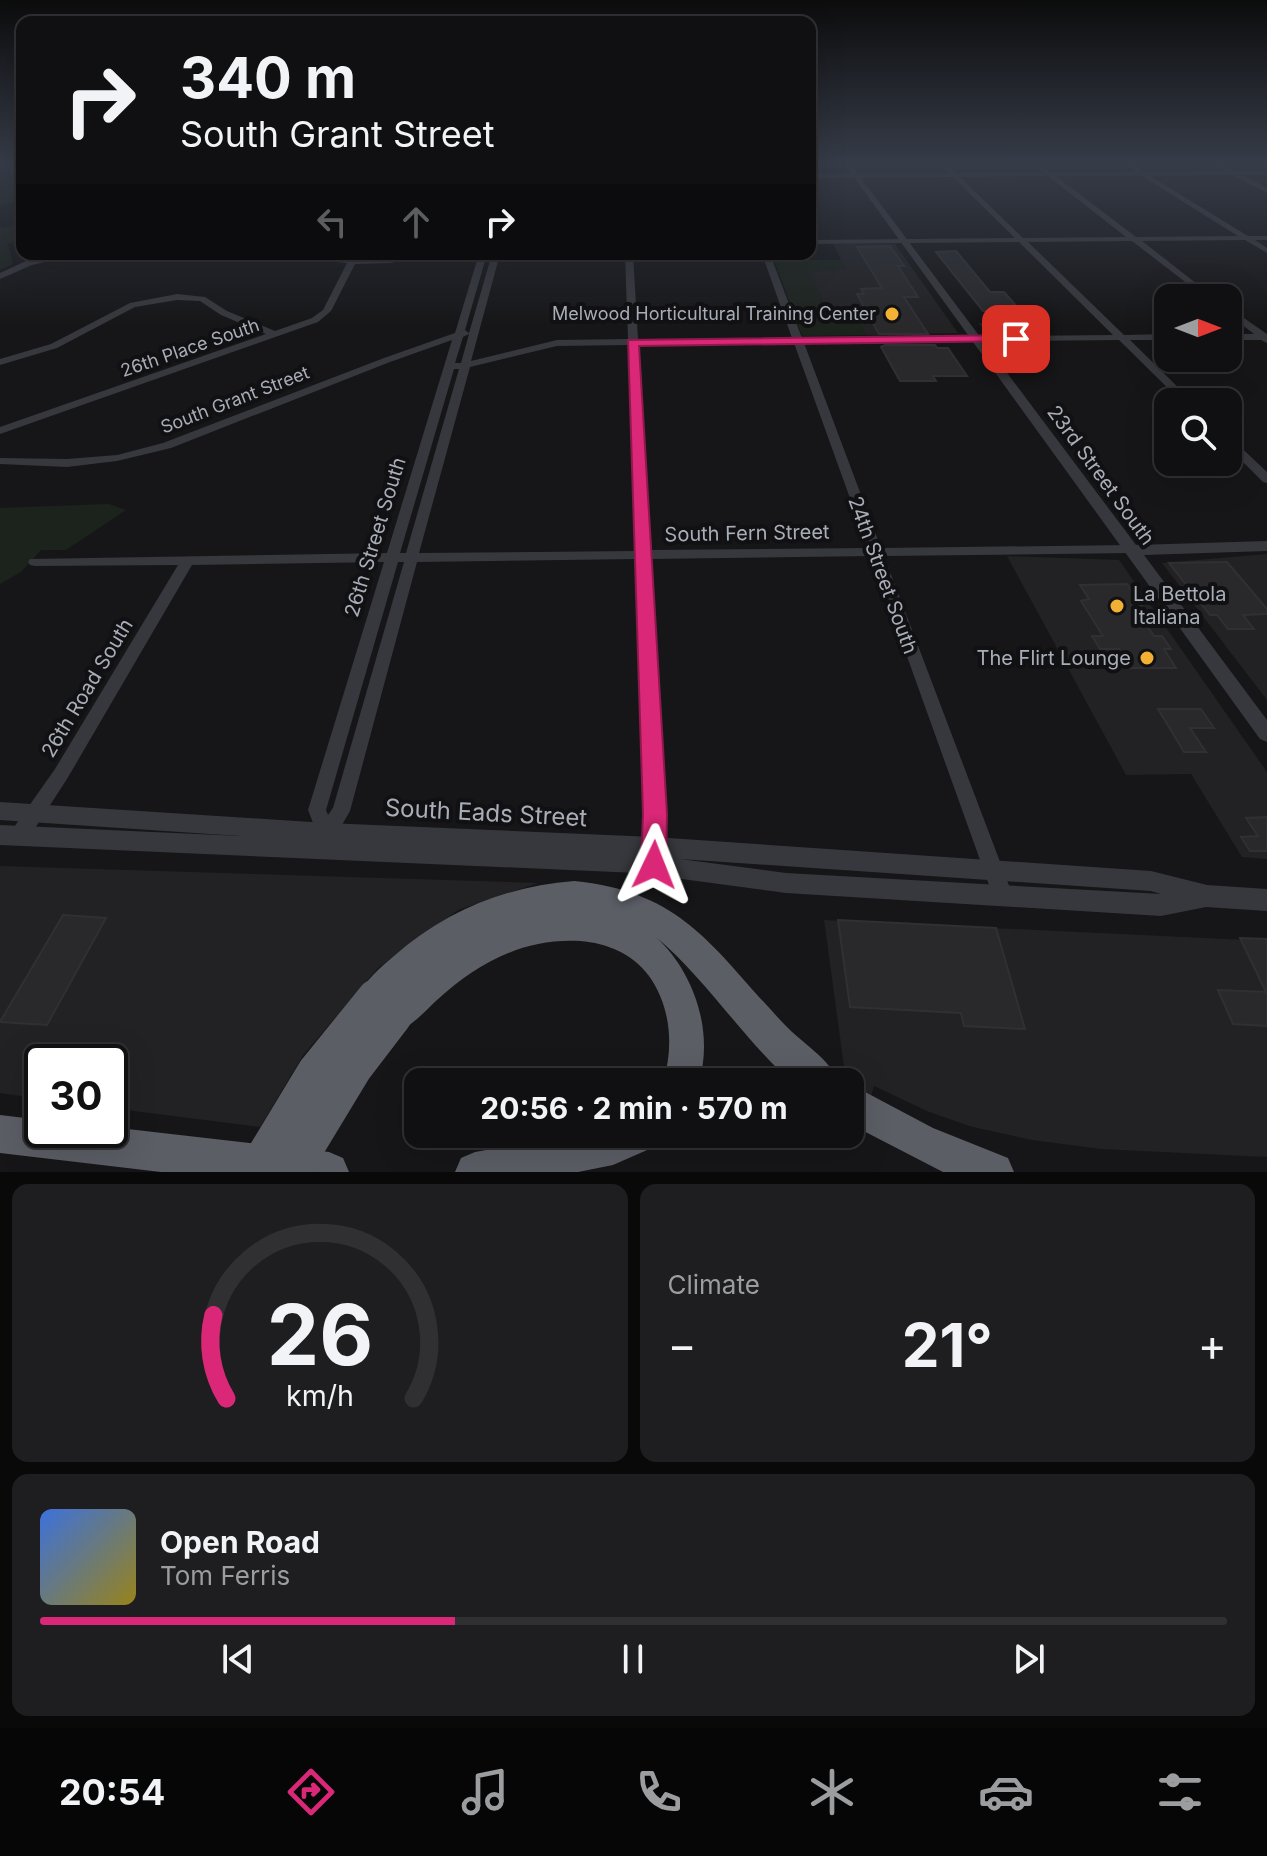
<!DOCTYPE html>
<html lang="en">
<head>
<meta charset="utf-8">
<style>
  :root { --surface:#101012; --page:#1e1e20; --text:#f1f3f6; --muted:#9c9d9f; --line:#303032; --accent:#db2777 }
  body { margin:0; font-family:Inter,sans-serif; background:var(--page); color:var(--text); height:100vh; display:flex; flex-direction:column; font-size:30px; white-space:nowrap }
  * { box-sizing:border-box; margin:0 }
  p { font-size:26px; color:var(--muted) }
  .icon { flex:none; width:44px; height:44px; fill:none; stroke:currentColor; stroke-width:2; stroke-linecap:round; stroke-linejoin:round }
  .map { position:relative; height:1172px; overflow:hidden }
  .details { display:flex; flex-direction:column; gap:12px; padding:12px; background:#09090a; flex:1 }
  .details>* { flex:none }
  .banner { position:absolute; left:16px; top:16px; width:800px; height:244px; border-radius:16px; box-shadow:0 8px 32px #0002,0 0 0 2px var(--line); background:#101012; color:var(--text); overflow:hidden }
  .needle { width:52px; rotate:90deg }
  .buttons { position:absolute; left:1154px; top:284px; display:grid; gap:16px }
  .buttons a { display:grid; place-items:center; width:88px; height:88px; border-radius:16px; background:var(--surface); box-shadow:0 8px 32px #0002,0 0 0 2px var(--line); font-size:40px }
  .speed { position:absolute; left:24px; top:1044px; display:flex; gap:16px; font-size:40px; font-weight:700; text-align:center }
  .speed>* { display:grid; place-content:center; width:104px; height:104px; border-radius:50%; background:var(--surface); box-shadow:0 8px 32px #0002,0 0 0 2px var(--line); line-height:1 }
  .speed .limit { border:4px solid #111; border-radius:12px; background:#fff; color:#111 }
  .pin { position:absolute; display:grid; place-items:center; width:68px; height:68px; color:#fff; margin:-34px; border-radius:16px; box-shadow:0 4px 12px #0006 }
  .me { position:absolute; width:88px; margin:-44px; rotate:2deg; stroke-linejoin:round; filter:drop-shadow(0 0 6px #0008) }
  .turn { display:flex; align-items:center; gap:28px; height:168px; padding:0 32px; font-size:36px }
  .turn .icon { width:104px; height:104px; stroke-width:2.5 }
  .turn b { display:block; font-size:56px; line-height:68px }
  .lanes { display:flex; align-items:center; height:76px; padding:0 32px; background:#0003; justify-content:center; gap:40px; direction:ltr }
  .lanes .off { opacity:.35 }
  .big { font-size:60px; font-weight:700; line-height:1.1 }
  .details .widget { flex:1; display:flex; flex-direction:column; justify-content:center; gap:12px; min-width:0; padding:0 28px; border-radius:16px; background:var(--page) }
  .details .dial { align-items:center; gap:0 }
  .dial svg { height:208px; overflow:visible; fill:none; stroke:var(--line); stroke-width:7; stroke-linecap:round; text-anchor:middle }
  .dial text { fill:var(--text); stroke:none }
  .song { display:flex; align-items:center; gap:24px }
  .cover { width:96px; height:96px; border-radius:12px; background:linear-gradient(135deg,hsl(220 70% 55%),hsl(50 70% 35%)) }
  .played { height:8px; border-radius:4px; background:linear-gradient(90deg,var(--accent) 35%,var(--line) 35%) }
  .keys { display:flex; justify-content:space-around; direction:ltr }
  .heat { display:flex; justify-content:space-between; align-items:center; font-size:44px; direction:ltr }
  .details .tiles { flex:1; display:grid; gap:12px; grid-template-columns:1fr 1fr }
  .widget:last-child { grid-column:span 2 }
  .trip { position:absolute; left:404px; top:1068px; width:460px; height:80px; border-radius:16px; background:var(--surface); box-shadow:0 8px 32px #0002,0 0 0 2px var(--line); font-weight:700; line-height:80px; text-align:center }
  .dock { display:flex; height:128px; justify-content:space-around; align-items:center; background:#060607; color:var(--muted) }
  .dock .icon { width:56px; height:56px }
  .dock .selected { color:var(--accent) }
  .dock b { font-size:36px; color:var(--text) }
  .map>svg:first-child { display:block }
  .built { fill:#222225 }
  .green { fill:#1c231d }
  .building { fill:#29292c; stroke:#303034; stroke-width:2 }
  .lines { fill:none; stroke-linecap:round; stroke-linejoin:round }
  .minor { fill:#37383d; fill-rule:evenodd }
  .tertiary { fill:#37383d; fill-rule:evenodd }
  .trunk { fill:#5b5e65; fill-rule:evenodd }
  .trunk-bridge { stroke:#5b5e65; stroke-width:35 }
  .route { fill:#db2777; stroke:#8e194d; stroke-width:2 }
  .poi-dot { fill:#f2b134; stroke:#111113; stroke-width:3 }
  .labels { text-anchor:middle; stroke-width:8; stroke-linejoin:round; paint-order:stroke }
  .far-poi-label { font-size:18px; fill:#a8adb8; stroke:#111113; text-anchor:end }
  .far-street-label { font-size:18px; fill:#a8adb8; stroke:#111113 }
  .street-label { font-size:20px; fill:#a8adb8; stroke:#111113 }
  .poi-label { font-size:20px; fill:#a8adb8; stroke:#111113; text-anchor:start }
  .near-street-label { font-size:24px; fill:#a8adb8; stroke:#111113 }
</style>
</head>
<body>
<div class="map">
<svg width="1267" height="1172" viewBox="0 0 1267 1172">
  <rect width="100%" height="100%" fill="#161618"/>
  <!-- built -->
  <path class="built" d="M833,244H895L958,333L866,335L856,315H828L809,271L845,268Z
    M978,323H1037L1049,336L987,334Z
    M1267,554V700L1162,563Z
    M1007,556L1119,560L1267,772V859L1242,857L1191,774L1126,775Z
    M0,866L538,883L458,910L378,968L304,1054L260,1127L110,1108V1062H42V1099L0,1093Z
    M824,920L1267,941V1157L1101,1149L1032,1140L969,1126L927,1111L874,1086L871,1096L846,1081Z"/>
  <!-- green -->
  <path class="green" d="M22,162L14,170L22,176V199L0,206V163Z
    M22,224V238L8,244L13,264L0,270V228Z
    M774,260H841L846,268L810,272L828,315H856L866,335L802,336Z
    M109,504L126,510L66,550H41L21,572L0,584V508Z"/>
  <!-- building -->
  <path class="building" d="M890,246L904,266H898L918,297H904L928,334H879L857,294H864L861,289L882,288L857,247Z
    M956,251L990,292H1004L1021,311H983L936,252Z
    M885,345H935L937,348H948L967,376H933L936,381H900L881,347Z
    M1227,562L1267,609V614L1243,615L1254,629H1228L1217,615H1210L1169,563Z
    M1127,584L1146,612H1138L1154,636H1162L1171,649H1164L1176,668H1130L1119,649H1100L1092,636H1103L1081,601L1089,599L1080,585Z
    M1158,709H1201L1214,728H1190L1206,752H1184Z
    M1267,817V851H1250L1241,837L1258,836L1246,818Z
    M63,915L106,918L47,1025L0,1022Z
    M838,920L996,928L1025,1029L964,1026L961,1013L850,1007Z
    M1240,938L1267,939V1026L1233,1024L1218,990L1266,992Z"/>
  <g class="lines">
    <!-- minor -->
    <path class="minor" d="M938,162H944L956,173H1043L1030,162H1036L1051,173L1136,172L1121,162H1128L1144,172L1226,171L1210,162H1217L1235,171H1267V175H1242L1267,188V193L1233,175L1150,176L1248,236H1267V240H1255L1267,248V253L1245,240L1142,241L1215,298H1206L1132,241L1028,242L1124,335L1168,334V340H1130L1193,402H1182L1119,340L804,343L881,548L1132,545L1139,549L1132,553L884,556L1013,896L1010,903L1003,905L996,903L993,896L871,556L650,559L664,814V853L661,859L654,862L647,859L644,853L646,814L636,559L417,562L350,811L331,844L324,846L317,844L315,838L317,833L308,810L384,562L192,565L67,779L26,842L19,844L12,842L10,836L12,830L55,769L178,565L35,566L30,565L28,562L30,559L387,553L452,340L390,362L171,448L117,461L67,467L0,464V458L67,459L117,455L163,443L384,358L455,333L479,254H487L465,330L469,333L492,254H500L471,361L557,340L628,339L625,254H633L638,339L792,338L762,254H770L802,338L1113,335L1019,242L810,244V240L1015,238L953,177L810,178V174L949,173ZM1048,176L1126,237L1023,238L960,177ZM1056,176H1142L1238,236L1136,237ZM469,334L461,363H455L463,337ZM794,343L868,548L649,550L638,345ZM628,345L636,551L419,553L470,367L557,346ZM454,369H459L406,553H400ZM398,562H404L333,808L328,815L326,810Z
      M270,254L350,259L352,254H360L357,259L432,254L390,263L355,264L331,311L318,322L0,434V427L266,334L221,315L200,301L177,300L135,307L57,348L0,365V359L51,344L130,303L177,294L205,297L227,311L275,331L312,318L323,310L347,263L274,256Z
      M1228,307L1267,334V343L1261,340H1228V334H1254L1228,314Z
      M1228,438L1232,439L1267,472V483L1263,482L1228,447Z"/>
    <!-- tertiary -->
    <path class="tertiary" d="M843,162H849L1136,545L1267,541V551L1144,555L1267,720V742L1260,739Z
      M60,254H77L32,265L0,279V273L26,261Z
      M0,802L326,823L654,837L1151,871L1207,885L1267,889V911L1206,907L1161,916L786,893L637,873L0,845V825L240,836L0,820ZM680,859L1151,891L1161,894L786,873Z"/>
    <!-- trunk -->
    <path class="trunk" d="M574,881C686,892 714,951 785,1025C802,1043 830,1059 839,1082H792C742,1038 707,980 656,937C694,972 714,1031 699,1082H663C674,1047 671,1007 649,976C633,954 607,943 580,941C523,938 478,963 437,1000C423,1013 411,1027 394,1034L382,1029L377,1017L378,1013L363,1009L358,997C365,980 380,968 394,956C445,911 507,886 574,881Z
      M850,1084L933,1128L1008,1158L1014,1172H943L850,1124Z
      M0,1115L42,1120V1130H110V1127L329,1152L343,1158L349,1172H161L0,1153Z
      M574,1134H660L654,1147L613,1165L578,1172H455L461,1158L475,1152Z"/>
    <!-- trunk-bridge -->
    <path class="trunk-bridge" d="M254,1172L315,1071L375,997
      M292,1172L355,1068L394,1017"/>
  </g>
  <!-- sky -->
  <linearGradient id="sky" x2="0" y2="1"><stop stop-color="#0c0c0d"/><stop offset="0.5" stop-color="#363c48"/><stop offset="1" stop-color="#363c48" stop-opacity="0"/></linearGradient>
  <rect width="1267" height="326" fill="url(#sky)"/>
  <!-- route -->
  <path class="route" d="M1016,335L1022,339L1021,341L639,346L667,814L666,865L663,873L654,876L645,873L641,865L643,814L628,340Z"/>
  <!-- markers -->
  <g class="poi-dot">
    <circle cx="892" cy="314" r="8"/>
    <circle cx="1117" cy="606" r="8"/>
    <circle cx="1147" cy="658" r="8"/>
  </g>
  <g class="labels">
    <!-- far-poi labels -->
    <g class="far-poi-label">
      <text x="876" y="320">Melwood Horticultural Training Center</text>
    </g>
    <!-- far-street labels -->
    <g class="far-street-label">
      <text transform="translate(190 348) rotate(-19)" y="6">26th Place South</text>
      <text transform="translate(235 400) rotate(-21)" y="6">South Grant Street</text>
    </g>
    <!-- street labels -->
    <g class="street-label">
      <text transform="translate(1101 475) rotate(54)" y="7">23rd Street South</text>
      <text transform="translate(747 533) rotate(-1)" y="7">South Fern Street</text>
      <text transform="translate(375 537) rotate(-73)" y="7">26th Street South</text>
      <text transform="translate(883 575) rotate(70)" y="7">24th Street South</text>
      <text transform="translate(87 688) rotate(-59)" y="7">26th Road South</text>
    </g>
    <!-- poi labels -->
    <g class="poi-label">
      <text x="1133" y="601">La Bettola<tspan x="1133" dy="23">Italiana</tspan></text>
      <text x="1131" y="665" text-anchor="end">The Flirt Lounge</text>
    </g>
    <!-- near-street labels -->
    <g class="near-street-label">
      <text transform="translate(486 813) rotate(3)" y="8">South Eads Street</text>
    </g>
  </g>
</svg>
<div class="buttons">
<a><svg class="needle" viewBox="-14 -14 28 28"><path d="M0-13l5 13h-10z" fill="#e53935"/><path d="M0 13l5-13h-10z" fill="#9c9d9f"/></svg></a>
<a><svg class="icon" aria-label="search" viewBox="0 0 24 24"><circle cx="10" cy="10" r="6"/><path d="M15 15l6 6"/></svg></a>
</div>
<div class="speed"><div class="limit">30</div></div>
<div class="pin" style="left:1016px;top:339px;background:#d93025"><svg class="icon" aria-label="arrive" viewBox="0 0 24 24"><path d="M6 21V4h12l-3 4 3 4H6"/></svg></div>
<svg class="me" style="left:654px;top:865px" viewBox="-20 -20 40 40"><path d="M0-17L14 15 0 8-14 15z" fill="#db2777" stroke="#fff" stroke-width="4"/></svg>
<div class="trip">20:56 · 2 min · 570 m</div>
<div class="banner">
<div class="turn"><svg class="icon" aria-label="right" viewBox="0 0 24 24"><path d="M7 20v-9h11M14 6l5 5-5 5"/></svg><div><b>340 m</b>South Grant Street</div></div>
<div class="lanes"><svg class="icon off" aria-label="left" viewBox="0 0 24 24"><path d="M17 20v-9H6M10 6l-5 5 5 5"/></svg><svg class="icon off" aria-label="ahead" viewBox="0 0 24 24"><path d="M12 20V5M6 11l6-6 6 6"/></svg><svg class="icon" aria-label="right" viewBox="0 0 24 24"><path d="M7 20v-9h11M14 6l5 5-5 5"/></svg></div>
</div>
</div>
<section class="details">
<div class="tiles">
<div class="widget dial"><svg viewBox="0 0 100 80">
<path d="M14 69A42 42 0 1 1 86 69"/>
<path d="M14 69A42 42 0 0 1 9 37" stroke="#db2777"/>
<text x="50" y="56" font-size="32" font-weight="700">26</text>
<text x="50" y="72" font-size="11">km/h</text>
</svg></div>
<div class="widget"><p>Climate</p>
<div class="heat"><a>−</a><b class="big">21°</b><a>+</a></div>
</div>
<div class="widget">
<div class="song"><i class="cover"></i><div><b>Open Road</b><p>Tom Ferris</p></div></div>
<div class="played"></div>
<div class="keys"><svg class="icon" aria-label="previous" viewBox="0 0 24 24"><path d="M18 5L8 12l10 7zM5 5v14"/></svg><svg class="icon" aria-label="pause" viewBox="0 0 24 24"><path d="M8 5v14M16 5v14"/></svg><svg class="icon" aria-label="next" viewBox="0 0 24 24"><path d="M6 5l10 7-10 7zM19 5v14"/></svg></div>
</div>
</div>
</section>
<nav class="dock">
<b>20:54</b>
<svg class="icon selected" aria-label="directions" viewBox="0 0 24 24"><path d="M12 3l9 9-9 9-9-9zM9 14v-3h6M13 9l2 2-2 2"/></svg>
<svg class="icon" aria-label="music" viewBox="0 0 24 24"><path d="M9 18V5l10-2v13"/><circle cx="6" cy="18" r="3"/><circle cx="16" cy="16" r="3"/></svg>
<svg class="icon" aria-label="phone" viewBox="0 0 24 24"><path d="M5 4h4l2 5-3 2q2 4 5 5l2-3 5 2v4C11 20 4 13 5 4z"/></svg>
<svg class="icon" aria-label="climate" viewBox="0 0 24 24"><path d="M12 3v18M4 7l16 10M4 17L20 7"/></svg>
<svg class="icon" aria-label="car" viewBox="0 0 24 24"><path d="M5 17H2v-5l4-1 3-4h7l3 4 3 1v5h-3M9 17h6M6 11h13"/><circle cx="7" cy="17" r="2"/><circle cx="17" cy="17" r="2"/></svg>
<svg class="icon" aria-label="filters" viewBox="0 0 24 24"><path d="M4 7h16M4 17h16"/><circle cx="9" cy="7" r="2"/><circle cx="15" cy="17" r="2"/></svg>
</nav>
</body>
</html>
